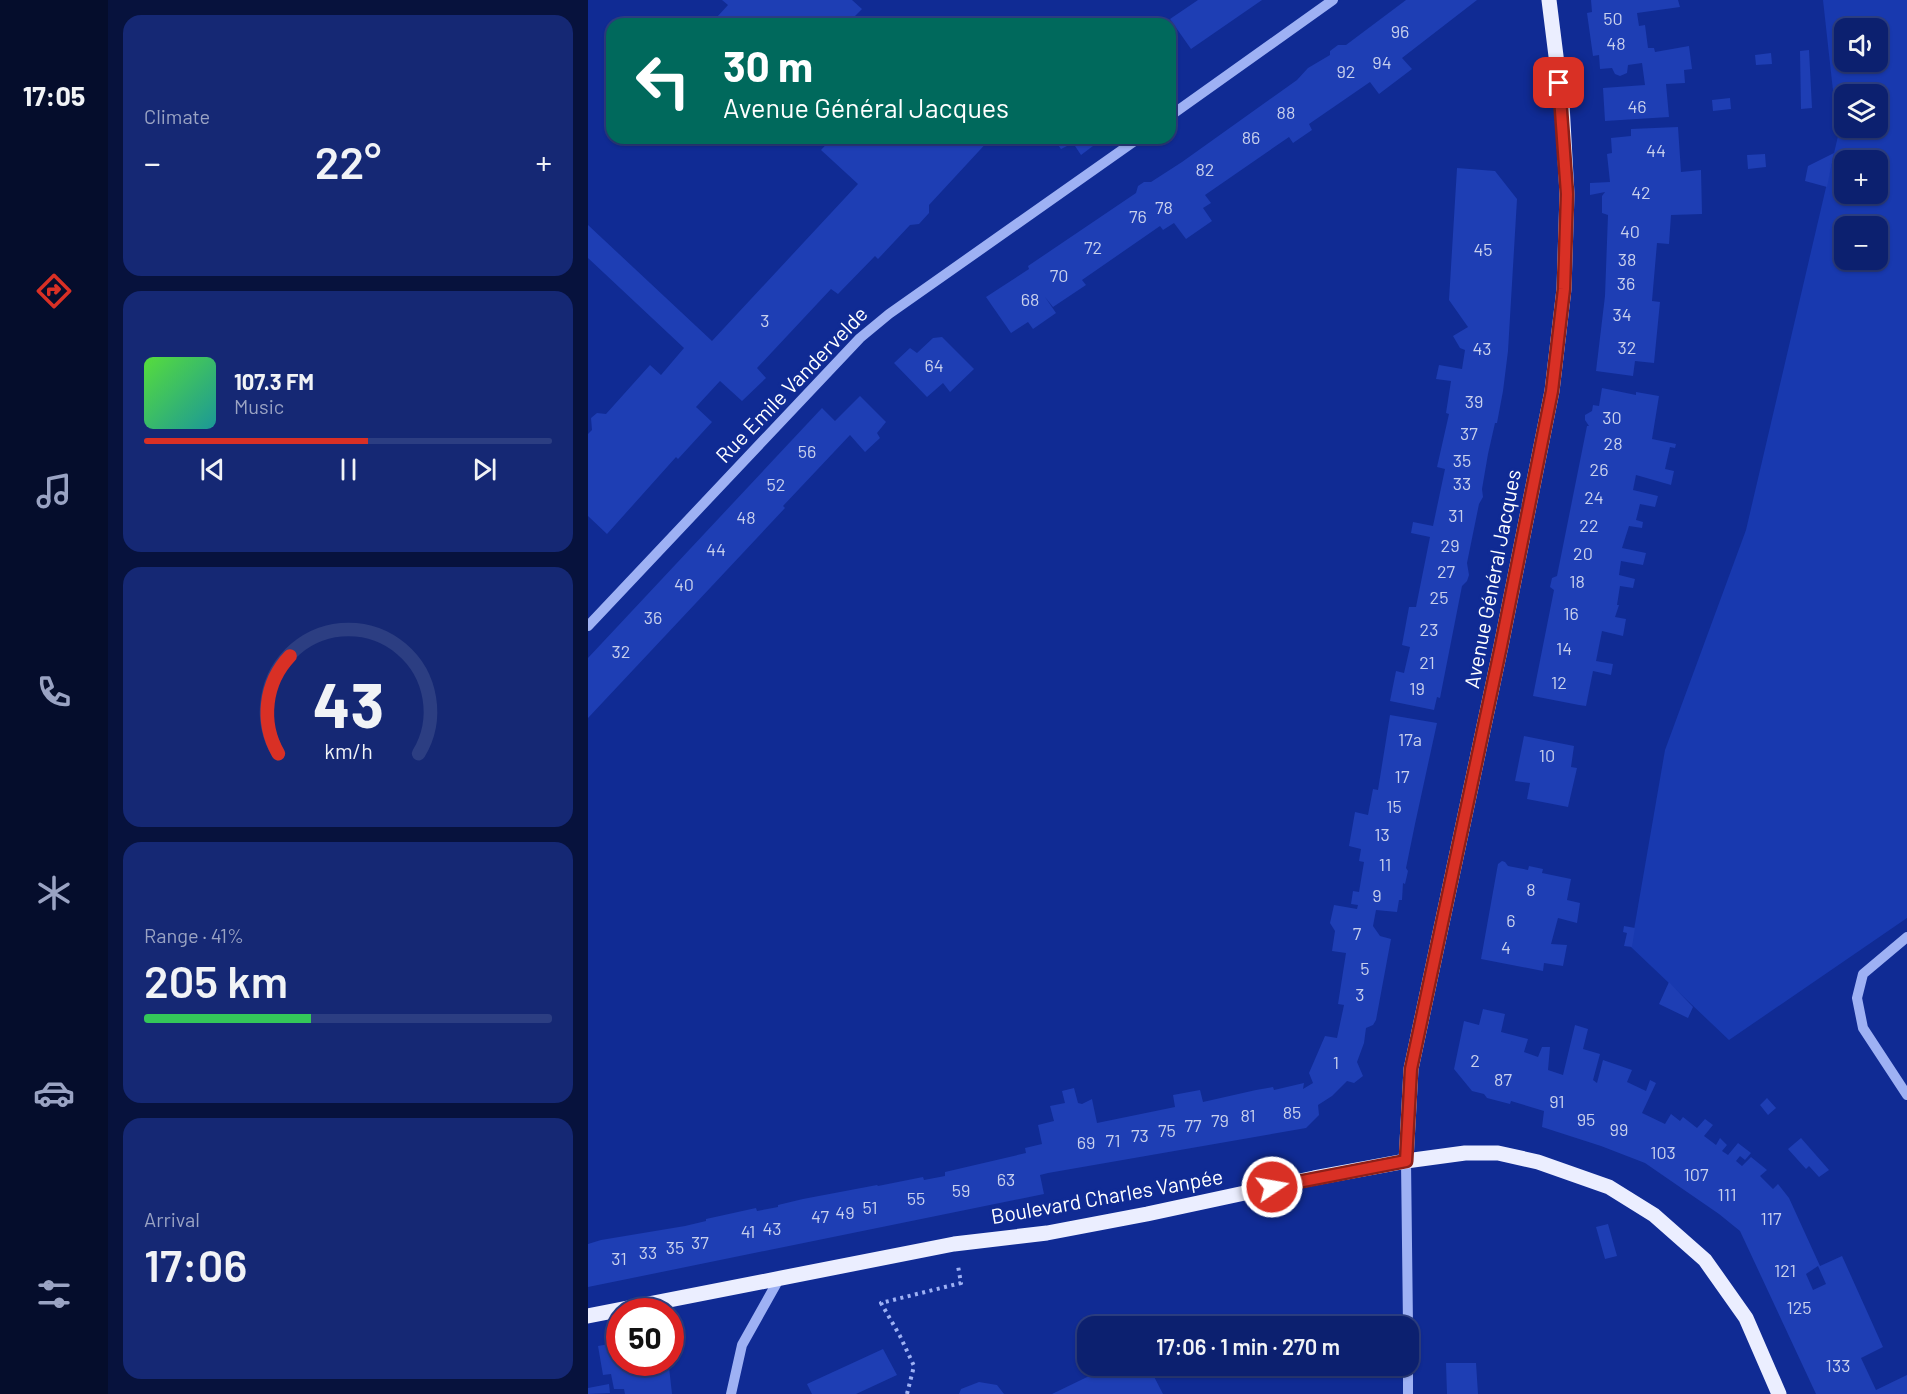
<!DOCTYPE html>
<html lang="en">
<head>
<meta charset="utf-8">
<style>
  :root { --surface:#0c206f; --page:#152874; --text:#f1f3f6; --muted:#9aa3c3; --line:#2c3e82; --accent:#d93025 }
  body { margin:0; font-family:Barlow,sans-serif; background:var(--page); color:var(--text); height:100vh; display:flex; flex-direction:column; font-size:22px; white-space:nowrap }
  * { box-sizing:border-box; margin:0 }
  p { font-size:20px; color:var(--muted) }
  .icon { flex:none; width:33px; height:33px; fill:none; stroke:currentColor; stroke-width:2; stroke-linecap:round; stroke-linejoin:round }
  .map { position:relative; flex:1; overflow:hidden }
  .panel { display:flex; flex-direction:column; gap:15px; padding:15px; background:#07123d; width:480px }
  .panel>* { flex:none }
  .guide { position:absolute; left:18px; top:18px; width:570px; height:126px; border-radius:18px; box-shadow:0 2px 4px #0004,0 0 0 2px var(--line); background:#00695c; color:#fff; overflow:hidden }
  .tools { position:absolute; left:1246px; top:18px; display:grid; gap:12px }
  .tools a { display:grid; place-items:center; width:54px; height:54px; border-radius:12px; background:var(--surface); box-shadow:0 2px 4px #0004,0 0 0 2px var(--line); font-size:30px }
  .speed { position:absolute; left:18px; top:1298px; display:flex; gap:12px; font-size:30px; font-weight:700; text-align:center }
  .speed>* { display:grid; place-content:center; width:78px; height:78px; border-radius:50%; background:var(--surface); box-shadow:0 2px 4px #0004,0 0 0 2px var(--line); line-height:1 }
  .speed .limit { border:9px solid #d22; background:#fff; color:#111 }
  .pin { position:absolute; display:grid; place-items:center; width:51px; height:51px; color:#fff; margin:-26px; border-radius:12px; box-shadow:0 3px 9px #0006 }
  .me { position:absolute; width:66px; margin:-33px; rotate:78deg; stroke-linejoin:round; filter:drop-shadow(0 0 4px #0008) }
  .turn { display:flex; align-items:center; gap:21px; height:126px; padding:0 18px; font-size:27px }
  .turn .icon { width:78px; height:78px; stroke-width:2.5 }
  .turn b { display:block; font-size:42px; line-height:51px }
  .big { font-size:45px; font-weight:600; line-height:1.1 }
  .panel .card { flex:1; display:flex; flex-direction:column; justify-content:center; gap:9px; min-width:0; padding:0 21px; border-radius:18px; background:var(--page) }
  .panel .dial { align-items:center; gap:0 }
  .dial svg { height:156px; overflow:visible; fill:none; stroke:var(--line); stroke-width:7; stroke-linecap:round; text-anchor:middle }
  .dial text { fill:var(--text); stroke:none }
  .song { display:flex; align-items:center; gap:18px }
  .cover { width:72px; height:72px; border-radius:9px; background:linear-gradient(135deg,hsl(110 70% 55%),hsl(180 70% 35%)) }
  .played { height:6px; border-radius:3px; background:linear-gradient(90deg,var(--accent) 55%,var(--line) 55%) }
  .keys { display:flex; justify-content:space-around; direction:ltr }
  .heat { display:flex; justify-content:space-between; align-items:center; font-size:33px; direction:ltr }
  .charge { height:9px; border-radius:4px; background:linear-gradient(90deg,#34c759 41%,var(--line) 0) }
  .trip { position:absolute; left:489px; top:1316px; width:342px; height:60px; border-radius:18px; background:var(--surface); box-shadow:0 2px 4px #0004,0 0 0 2px var(--line); font-weight:600; line-height:60px; text-align:center }
  main { display:flex; flex:1; min-height:0 }
  .tab-bar { display:flex; flex-direction:column; width:108px; justify-content:space-around; align-items:center; background:#050d2c; color:var(--muted) }
  .tab-bar .icon { width:42px; height:42px }
  .tab-bar .active { color:var(--accent) }
  .tab-bar b { font-size:27px; color:var(--text) }
  .map>svg:first-child { display:block }
  .green { fill:#1839af; fill-rule:evenodd }
  .building { fill:#1e3eb4; fill-rule:evenodd }
  .lines { fill:none; stroke-linecap:round; stroke-linejoin:round }
  .path { stroke:#9eb1f4; stroke-width:4; stroke-dasharray:3 4.5; stroke-linecap:butt }
  .minor { stroke:#9eb1f4; stroke-width:10 }
  .major { stroke:#ebeeff; stroke-width:15 }
  .route-casing { stroke:#8d1f18; stroke-width:15 }
  .route { stroke:#d93025; stroke-width:10 }
  .labels { text-anchor:middle; stroke-width:6; stroke-linejoin:round; paint-order:stroke }
  .number-label { font-size:18px; fill:#c7cfec }
  .street-label { font-size:21px; fill:#fff; stroke:#102b94 }
</style>
</head>
<body>
<main>
<nav class="tab-bar">
<b>17:05</b>
<svg class="icon active" aria-label="directions" viewBox="0 0 24 24"><path d="M12 3l9 9-9 9-9-9zM9 14v-3h6M13 9l2 2-2 2"/></svg>
<svg class="icon" aria-label="music" viewBox="0 0 24 24"><path d="M9 18V5l10-2v13"/><circle cx="6" cy="18" r="3"/><circle cx="16" cy="16" r="3"/></svg>
<svg class="icon" aria-label="phone" viewBox="0 0 24 24"><path d="M5 4h4l2 5-3 2q2 4 5 5l2-3 5 2v4C11 20 4 13 5 4z"/></svg>
<svg class="icon" aria-label="climate" viewBox="0 0 24 24"><path d="M12 3v18M4 7l16 10M4 17L20 7"/></svg>
<svg class="icon" aria-label="car" viewBox="0 0 24 24"><path d="M5 17H2v-5l4-1 3-4h7l3 4 3 1v5h-3M9 17h6M6 11h13"/><circle cx="7" cy="17" r="2"/><circle cx="17" cy="17" r="2"/></svg>
<svg class="icon" aria-label="filters" viewBox="0 0 24 24"><path d="M4 7h16M4 17h16"/><circle cx="9" cy="7" r="2"/><circle cx="15" cy="17" r="2"/></svg>
</nav>
<section class="panel">
<div class="card"><p>Climate</p>
<div class="heat"><a>−</a><b class="big">22°</b><a>+</a></div>
</div>
<div class="card">
<div class="song"><i class="cover"></i><div><b>107.3 FM</b><p>Music</p></div></div>
<div class="played"></div>
<div class="keys"><svg class="icon" aria-label="previous" viewBox="0 0 24 24"><path d="M18 5L8 12l10 7zM5 5v14"/></svg><svg class="icon" aria-label="pause" viewBox="0 0 24 24"><path d="M8 5v14M16 5v14"/></svg><svg class="icon" aria-label="next" viewBox="0 0 24 24"><path d="M6 5l10 7-10 7zM19 5v14"/></svg></div>
</div>
<div class="card dial"><svg viewBox="0 0 100 80">
<path d="M14 69A42 42 0 1 1 86 69"/>
<path d="M14 69A42 42 0 0 1 20 19" stroke="#d93025"/>
<text x="50" y="56" font-size="32" font-weight="700">43</text>
<text x="50" y="72" font-size="11">km/h</text>
</svg></div>
<div class="card"><p>Range · 41%</p><b class="big">205 km</b><div class="charge"></div></div>
<div class="card"><p>Arrival</p><b class="big">17:06</b></div>
</section>
<div class="map">
<svg width="1319" height="1394" viewBox="0 0 1319 1394">
  <rect width="100%" height="100%" fill="#102b94"/>
  <!-- green -->
  <path class="green" d="M1235,0H1319V918L1141,1040L1043,947L1077,750L1158,530L1250,136ZM1257,28H1290V62H1257ZM1257,94H1290V128H1257ZM1257,160H1290V194H1257ZM1257,226H1290V260H1257Z"/>
  <!-- building -->
  <path class="building" d="M134,0H264L274,9L259,24H136L129,17L140,5Z
    M610,0H674L603,49L582,19Z
    M818,0H889L814,58L824,69L791,94L782,82L721,124L724,130L705,143L701,137L617,195L623,203L615,208L624,221L598,239L586,223L575,230L572,226L494,280L498,285L465,307L457,297L468,313L445,329L440,322L423,333L398,297L441,269L440,266L548,193L550,186L556,182H563L594,162L709,80L720,68L742,55V51L750,45H758Z
    M1003,0H1090L1092,7L1049,13L1051,26L1057,25L1060,48H1066L1067,52L1101,46L1104,69L1096,70L1097,83L1078,84L1081,117L1017,121L1015,88L1057,85L1054,63L1040,65L1039,73L1032,76L1027,74L1024,68L1012,69L1011,55L1005,56L999,13L1004,12Z
    M1221,50L1224,108L1213,109L1212,51Z
    M1183,53L1184,64L1168,65L1167,55Z
    M1142,98L1143,109L1125,111L1124,100Z
    M1090,127L1093,172L1113,170L1114,214L1083,215L1081,244L1069,243L1064,301L1072,302L1066,363L1047,361L1045,376L1008,371L1017,296L1020,215L1014,213V196L1017,192L1002,195V183L1022,182L1019,154L1024,153L1023,138L1043,136V129Z
    M244,138H403L341,205V213L331,224L322,225L290,259L287,256L250,294L243,289L169,368L178,378L154,401L132,381L108,407L124,422L90,459L88,457L19,534L0,516V434L4,430L3,418L9,413L18,414L62,365L73,375L96,348L0,258V225L124,341L270,184L233,150Z
    M465,138H512L513,140L493,155L485,143L473,149Z
    M1246,153L1239,187L1217,181L1220,166Z
    M1177,154L1178,167L1160,169L1159,155Z
    M869,168L907,171L929,199L920,351L915,391L909,423H907L900,454L894,489L895,497L891,504L879,563L881,575L879,581L874,586L852,698L849,697L846,710L802,701L808,671L816,673L822,647L814,645L821,607H828L842,537L823,533L825,522L845,526L857,469L849,467L861,414L858,413L863,381L848,379L851,365L874,369L877,350L872,348L865,336L880,327L861,300Z
    M354,337L386,369L362,392L355,383L339,397L306,363L322,348L329,353L345,338Z
    M1014,388L1048,395V392L1071,396L1064,439L1088,444L1087,448L1082,447L1077,469L1086,471L1083,485L1048,475L1045,490L1070,496L1067,507L1052,504L1048,520L1055,522L1054,528L1041,526L1034,548L1058,553L1055,565L1033,561L1031,575L1047,579L1045,588L1032,586L1029,605H1031L1027,617L1038,619L1035,636L1014,631L1008,661L1025,664L1023,675L1005,671L998,706L991,705L945,696L966,590L962,587L964,578L969,576L999,426H1001L997,420V415L1004,411L1005,405L1011,406Z
    M272,396L298,422L289,433L292,438L277,452L262,435L195,506L197,508L0,718V658L234,408L247,421Z
    M802,715L849,723L827,824L818,868L820,871L817,884L815,883L814,900H811L809,912L788,910L785,926L792,936L803,939L788,1020L785,1025L778,1028L776,1043L769,1062L775,1076L766,1083L759,1081L744,1096L730,1105L731,1115L718,1128L460,1173L452,1175L456,1194L0,1287V1244L13,1240L97,1226L118,1221V1219L168,1208L169,1211L190,1207V1205L215,1199L289,1185L290,1186L335,1177L336,1180L357,1176V1172L438,1153L437,1148L454,1144L450,1125L466,1121L462,1106L477,1103L474,1091L486,1088L490,1103L494,1104L504,1099L509,1123L587,1107L585,1095L612,1090L615,1102L668,1090L685,1087L686,1090L716,1083L715,1089L725,1083L721,1073L737,1036L749,1038L756,1005L750,1004L758,953L744,951L747,931L742,923L746,905L769,909L770,905L763,904L765,891L771,892L776,862L771,861L773,849L761,846L767,812L780,815L785,789L790,790Z
    M936,736L986,746L983,767L989,768L980,807L939,799L942,783L927,781Z
    M914,861L917,862L920,866L940,870L941,866L955,869L954,873L983,879L979,900L992,903L989,923L970,918L963,944L979,945L975,966L956,963L955,971L893,959L910,864Z
    M1036,926L1047,928L1044,947L1036,946L1039,933L1035,932Z
    M1081,982L1105,1007L1100,1018L1071,1004Z
    M895,1009L917,1014L913,1032L940,1039L936,1052L950,1057L954,1047H962L960,1070L975,1075L987,1025L1000,1029L995,1049L1012,1054L1005,1080L1009,1083L1015,1060L1044,1070L1039,1082L1058,1091L1062,1080L1068,1083L1054,1113L1077,1124L1083,1114L1092,1121L1095,1117L1109,1128L1117,1119L1125,1125L1116,1136L1128,1145L1132,1138L1139,1145L1134,1151L1140,1155L1150,1143L1163,1153L1157,1160L1152,1156L1148,1161L1154,1166L1163,1157L1179,1170L1172,1176L1185,1189L1190,1184L1201,1198L1232,1266L1254,1256L1295,1347L1273,1358L1288,1390L1319,1375V1394H1228L1152,1231L1131,1214L1057,1163L1013,1146L954,1127L956,1111L923,1101L922,1104L899,1098L896,1094L884,1091L866,1069L876,1021L891,1025ZM1230,1266L1238,1284L1225,1290L1218,1274Z
    M1179,1098L1188,1108L1180,1115L1172,1105Z
    M1213,1138L1241,1170L1231,1177L1221,1166L1218,1169L1200,1149Z
    M1020,1224L1029,1256L1017,1259L1008,1227Z
    M32,1342V1362H78L81,1367L84,1394H37L36,1389H26L23,1374L15,1375L10,1346Z
    M295,1349L309,1375L268,1394H224L219,1384Z
    M858,1363H888L890,1394H859Z
    M524,1365H560L575,1394H464Z
    M391,1382L409,1385L416,1394H371L373,1389Z
    M21,1384L22,1393L0,1394V1388Z"/>
  <g class="lines">
    <!-- path -->
    <path class="path" d="M319,1394L326,1366L312,1336L293,1303L373,1283L370,1266"/>
    <!-- minor -->
    <path class="minor" d="M582,116L745,0
      M0,626L272,338L301,314L551,138
      M1319,937L1275,974L1269,998L1275,1028L1319,1095
      M818,1161L820,1326
      M143,1394L154,1345L191,1279
      M820,1394V1365"/>
    <!-- major -->
    <path class="major" d="M818,1161L823,1069L913,646L964,391L976,289L979,194L974,104L961,0
      M0,1316L366,1244L459,1233L559,1214L726,1178L818,1161L877,1153H910L950,1162L1021,1187L1066,1215L1117,1260L1158,1318L1191,1394"/>
  </g>
  <g class="lines">
    <!-- route casing -->
    <g class="route-casing">
      <path id="route" d="M684,1187L818,1161L823,1069L913,646L964,391L976,289L979,194L971,83"/>
    </g>
    <!-- route -->
    <use href="#route" class="route"/>
  </g>
  <g class="labels">
    <!-- number labels -->
    <g class="number-label">
      <text x="1025" y="25">50</text>
      <text x="812" y="38">96</text>
      <text x="1028" y="50">48</text>
      <text x="794" y="69">94</text>
      <text x="758" y="78">92</text>
      <text x="1049" y="113">46</text>
      <text x="698" y="119">88</text>
      <text x="663" y="144">86</text>
      <text x="1068" y="157">44</text>
      <text x="617" y="176">82</text>
      <text x="1053" y="199">42</text>
      <text x="576" y="214">78</text>
      <text x="550" y="223">76</text>
      <text x="1042" y="238">40</text>
      <text x="505" y="254">72</text>
      <text x="895" y="256">45</text>
      <text x="1039" y="266">38</text>
      <text x="471" y="282">70</text>
      <text x="1038" y="290">36</text>
      <text x="442" y="306">68</text>
      <text x="1034" y="321">34</text>
      <text x="177" y="327">3</text>
      <text x="1039" y="354">32</text>
      <text x="894" y="355">43</text>
      <text x="346" y="372">64</text>
      <text x="886" y="408">39</text>
      <text x="1024" y="424">30</text>
      <text x="881" y="440">37</text>
      <text x="1025" y="450">28</text>
      <text x="219" y="458">56</text>
      <text x="874" y="467">35</text>
      <text x="1011" y="476">26</text>
      <text x="874" y="490">33</text>
      <text x="188" y="491">52</text>
      <text x="1006" y="504">24</text>
      <text x="868" y="522">31</text>
      <text x="158" y="524">48</text>
      <text x="1001" y="532">22</text>
      <text x="862" y="552">29</text>
      <text x="128" y="556">44</text>
      <text x="995" y="560">20</text>
      <text x="858" y="578">27</text>
      <text x="989" y="588">18</text>
      <text x="96" y="591">40</text>
      <text x="851" y="604">25</text>
      <text x="983" y="620">16</text>
      <text x="65" y="624">36</text>
      <text x="841" y="636">23</text>
      <text x="976" y="655">14</text>
      <text x="33" y="658">32</text>
      <text x="839" y="669">21</text>
      <text x="971" y="689">12</text>
      <text x="829" y="695">19</text>
      <text x="822" y="746">17a</text>
      <text x="959" y="762">10</text>
      <text x="814" y="783">17</text>
      <text x="806" y="813">15</text>
      <text x="794" y="841">13</text>
      <text x="797" y="871">11</text>
      <text x="943" y="896">8</text>
      <text x="789" y="902">9</text>
      <text x="923" y="927">6</text>
      <text x="769" y="940">7</text>
      <text x="918" y="954">4</text>
      <text x="777" y="975">5</text>
      <text x="772" y="1001">3</text>
      <text x="887" y="1067">2</text>
      <text x="748" y="1069">1</text>
      <text x="915" y="1086">87</text>
      <text x="969" y="1108">91</text>
      <text x="704" y="1119">85</text>
      <text x="660" y="1122">81</text>
      <text x="998" y="1126">95</text>
      <text x="632" y="1127">79</text>
      <text x="605" y="1132">77</text>
      <text x="1031" y="1136">99</text>
      <text x="579" y="1137">75</text>
      <text x="552" y="1142">73</text>
      <text x="525" y="1147">71</text>
      <text x="498" y="1149">69</text>
      <text x="1075" y="1159">103</text>
      <text x="1108" y="1181">107</text>
      <text x="418" y="1186">63</text>
      <text x="373" y="1197">59</text>
      <text x="1139" y="1201">111</text>
      <text x="328" y="1205">55</text>
      <text x="282" y="1214">51</text>
      <text x="257" y="1219">49</text>
      <text x="232" y="1223">47</text>
      <text x="1183" y="1225">117</text>
      <text x="184" y="1235">43</text>
      <text x="160" y="1238">41</text>
      <text x="112" y="1249">37</text>
      <text x="87" y="1254">35</text>
      <text x="60" y="1259">33</text>
      <text x="31" y="1265">31</text>
      <text x="1197" y="1277">121</text>
      <text x="1211" y="1314">125</text>
      <text x="1250" y="1372">133</text>
    </g>
    <!-- street labels -->
    <g class="street-label">
      <text transform="translate(204 385) rotate(-46)" y="7">Rue Emile Vandervelde</text>
      <text transform="translate(905 579) rotate(-79)" y="7">Avenue Général Jacques</text>
      <text transform="translate(519 1197) rotate(-10)" y="7">Boulevard Charles Vanpée</text>
    </g>
  </g>
</svg>
<div class="tools">
<a><svg class="icon" aria-label="sound" viewBox="0 0 24 24"><path d="M4 9h4l5-4v14l-5-4H4zM17 9q2 3 0 6"/></svg></a>
<a><svg class="icon" aria-label="layers" viewBox="0 0 24 24"><path d="M12 4l9 5-9 5-9-5zM3 14l9 5 9-5"/></svg></a>
<a>+</a>
<a>−</a>
</div>
<div class="speed"><div class="limit">50</div></div>
<div class="pin" style="left:971px;top:83px;background:#d93025"><svg class="icon" aria-label="arrive" viewBox="0 0 24 24"><path d="M6 21V4h12l-3 4 3 4H6"/></svg></div>
<svg class="me" style="left:684px;top:1187px" viewBox="-20 -20 40 40"><circle r="17" fill="#d93025" stroke="#fff" stroke-width="3"/><path d="M0-11L8 9 0 5-8 9z" fill="#fff"/></svg>
<div class="trip">17:06 · 1 min · 270 m</div>
<div class="guide">
<div class="turn"><svg class="icon" aria-label="left" viewBox="0 0 24 24"><path d="M17 20v-9H6M10 6l-5 5 5 5"/></svg><div><b>30 m</b>Avenue Général Jacques</div></div>
</div>
</div>
</main>
</body>
</html>
